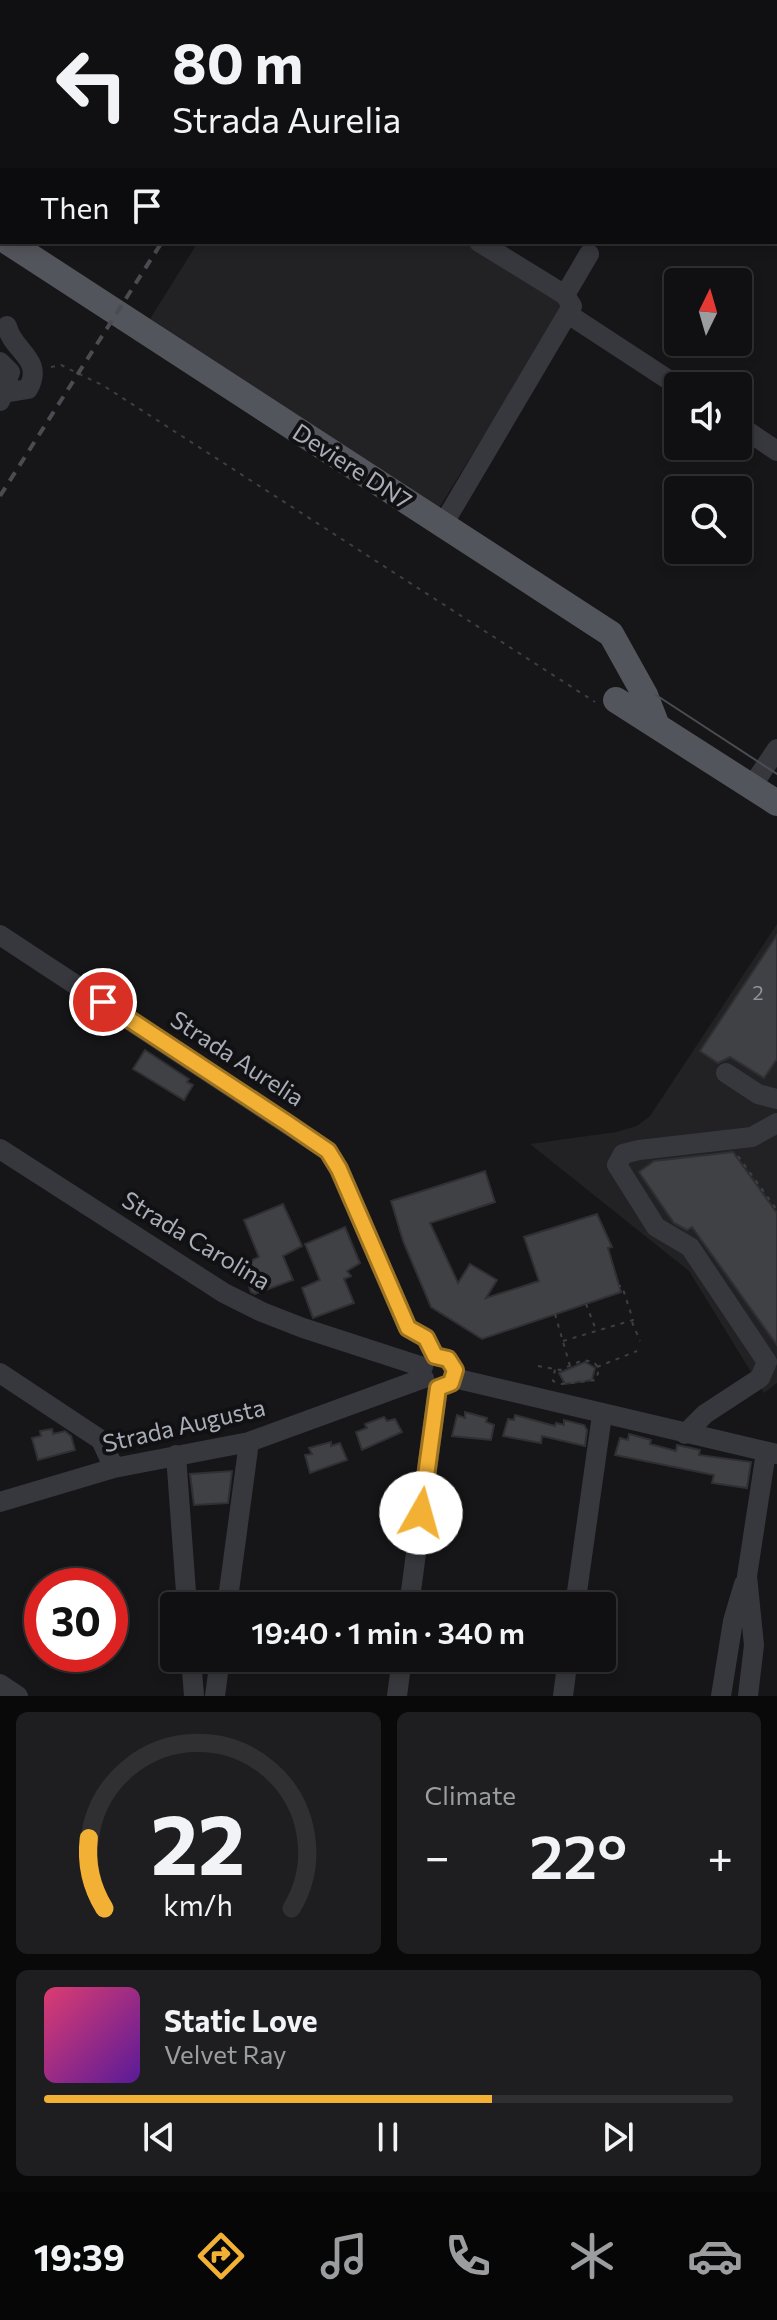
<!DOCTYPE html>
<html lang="en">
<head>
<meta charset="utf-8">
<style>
  :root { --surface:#101012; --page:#1e1e20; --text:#f1f3f6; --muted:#9c9d9f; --line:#303032; --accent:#f2b134 }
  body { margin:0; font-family:Commissioner,sans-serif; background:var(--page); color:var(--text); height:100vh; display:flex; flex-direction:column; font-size:30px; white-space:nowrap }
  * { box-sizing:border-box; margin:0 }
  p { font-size:26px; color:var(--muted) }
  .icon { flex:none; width:44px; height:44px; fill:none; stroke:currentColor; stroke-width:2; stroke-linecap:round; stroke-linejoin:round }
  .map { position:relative; height:1696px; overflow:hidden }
  .panel { display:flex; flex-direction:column; gap:16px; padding:16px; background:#09090a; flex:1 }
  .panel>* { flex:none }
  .banner { position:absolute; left:0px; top:0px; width:778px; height:244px; box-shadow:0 4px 12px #0003,0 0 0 2px var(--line); background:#101012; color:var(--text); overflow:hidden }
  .needle { width:52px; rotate:5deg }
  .tools { position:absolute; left:664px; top:268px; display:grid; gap:16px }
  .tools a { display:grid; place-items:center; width:88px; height:88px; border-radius:8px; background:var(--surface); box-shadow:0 4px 12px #0003,0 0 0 2px var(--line); font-size:40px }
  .speed { position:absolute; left:24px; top:1568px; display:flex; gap:16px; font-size:40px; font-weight:700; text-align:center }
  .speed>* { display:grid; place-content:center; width:104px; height:104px; border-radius:50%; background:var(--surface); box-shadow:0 4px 12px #0003,0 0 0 2px var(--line); line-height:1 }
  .speed .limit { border:12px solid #d22; background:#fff; color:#111 }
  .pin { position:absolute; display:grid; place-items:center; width:68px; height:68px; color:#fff; margin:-34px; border:4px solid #fff; border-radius:50%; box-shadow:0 2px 8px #0007 }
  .me { position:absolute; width:88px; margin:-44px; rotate:7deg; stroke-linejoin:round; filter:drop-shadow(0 0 6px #0008) }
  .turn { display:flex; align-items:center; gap:28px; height:168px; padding:0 40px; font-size:36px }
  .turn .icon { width:104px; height:104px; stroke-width:2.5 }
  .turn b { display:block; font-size:56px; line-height:68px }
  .then { display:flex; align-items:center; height:76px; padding:0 40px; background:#0003; gap:16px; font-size:30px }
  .big { font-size:60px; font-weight:600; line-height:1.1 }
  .panel .card { flex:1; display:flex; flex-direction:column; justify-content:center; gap:12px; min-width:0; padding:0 28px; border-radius:12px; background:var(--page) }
  .panel .dial { align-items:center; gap:0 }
  .dial svg { height:208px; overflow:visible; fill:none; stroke:var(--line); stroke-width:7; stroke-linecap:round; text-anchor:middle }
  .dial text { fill:var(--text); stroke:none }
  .song { display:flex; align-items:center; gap:24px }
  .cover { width:96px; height:96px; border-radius:12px; background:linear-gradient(135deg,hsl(340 70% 55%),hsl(270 70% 35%)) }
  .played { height:8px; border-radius:4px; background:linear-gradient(90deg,var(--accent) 65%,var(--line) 65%) }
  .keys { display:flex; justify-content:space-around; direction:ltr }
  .heat { display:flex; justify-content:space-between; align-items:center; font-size:44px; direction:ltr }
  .panel .tiles { flex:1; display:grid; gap:16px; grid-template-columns:1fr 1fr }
  .card:last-child { grid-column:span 2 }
  .trip { position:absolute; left:160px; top:1592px; width:456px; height:80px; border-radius:8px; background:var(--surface); box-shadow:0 4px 12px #0003,0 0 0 2px var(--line); font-weight:600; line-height:80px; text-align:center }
  .menu { display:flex; height:128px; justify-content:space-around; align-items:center; background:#060607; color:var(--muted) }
  .menu .icon { width:56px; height:56px }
  .menu .current { color:var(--accent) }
  .menu b { font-size:36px; color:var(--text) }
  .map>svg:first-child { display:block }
  .built { fill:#222225 }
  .building { fill:#404145; stroke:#303034; stroke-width:2 }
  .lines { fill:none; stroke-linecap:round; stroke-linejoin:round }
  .path { stroke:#3d3f44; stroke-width:2; stroke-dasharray:4 6; stroke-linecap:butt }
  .minor { stroke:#37383d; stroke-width:20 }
  .major { stroke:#53555c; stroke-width:26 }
  .tram { stroke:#4a4c52; stroke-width:2 }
  .rail { stroke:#4a4c52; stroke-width:4; stroke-dasharray:10 8; stroke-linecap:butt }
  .route-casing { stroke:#9d7322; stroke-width:20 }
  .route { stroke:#f2b134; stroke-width:14 }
  .labels { text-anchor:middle; stroke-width:8; stroke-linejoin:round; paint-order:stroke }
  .number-label { font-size:20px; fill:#8e929b }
  .street-label { font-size:24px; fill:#a8adb8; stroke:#111113 }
</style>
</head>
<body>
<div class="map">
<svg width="777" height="1696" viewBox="0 0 777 1696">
  <rect width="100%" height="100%" fill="#161618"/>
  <!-- built -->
  <path class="built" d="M198,242H468L567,302L434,516L140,335Z
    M777,924V1383L764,1393L689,1271L530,1144L616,1132L637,1126L650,1116Z"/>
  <!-- building -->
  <path class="building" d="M777,935V1059L764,1078L730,1057L718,1063L700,1051Z
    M145,1050L189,1079L187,1082L193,1085L184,1100L133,1069Z
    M733,1152L777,1213V1345L692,1227L687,1230L674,1223L639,1172L654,1161Z
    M485,1171L495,1202L430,1223L458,1283L470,1264L497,1280L486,1298L539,1281L524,1237L597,1214L612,1247L608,1248L621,1292L482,1339L431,1307L403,1241L391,1201Z
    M283,1204L302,1246L283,1256L293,1280L255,1294L251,1292L241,1265L259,1257L244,1220Z
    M345,1227L360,1263L347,1271L351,1276L344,1279L354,1303L313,1318L302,1288L320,1280L305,1244Z
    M585,1362L595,1368L592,1380L565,1384L559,1373Z
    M465,1412L487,1418L486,1422L494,1425L491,1440L452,1436L457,1415L465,1418Z
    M515,1415L555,1426L556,1423L564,1425V1420L584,1425L587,1430L585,1446L542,1436L541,1443L503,1436L508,1419L514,1420Z
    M384,1417L387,1421L395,1419L402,1432L362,1450L356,1432L367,1428L365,1424Z
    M52,1429L53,1434L65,1431L71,1436L75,1450L38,1460L32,1438L41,1436L40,1431Z
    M629,1434L651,1440L650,1444L676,1451L677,1445L700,1450L699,1455L751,1462L747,1488L712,1483L714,1475L615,1455L620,1438L628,1440Z
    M331,1442V1446L340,1443L347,1460L310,1473L305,1455L312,1454L309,1448Z
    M232,1471L228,1503L194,1505L190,1474Z"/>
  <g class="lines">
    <!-- path -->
    <path class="path" d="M51,367L61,365L104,386L595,702
      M738,1156L777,1210
      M586,1304L596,1330
      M555,1314L570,1366
      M632,1322L640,1341
      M563,1341L633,1320L622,1286H619
      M538,1366L560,1370L583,1360L594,1362L599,1369L596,1380L561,1384L553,1381L555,1369
      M597,1367L637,1351"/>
    <!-- minor -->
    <path class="minor" d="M552,2L553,0
      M565,295L589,254
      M568,314L678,386
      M0,362L10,372L0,401
      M4,393L28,389C45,359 12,351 7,326
      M738,425L777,451
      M448,516L572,306L565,295L479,242
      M752,786L777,749
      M0,935L328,1151L339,1169L408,1328L426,1338L435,1356
      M726,1073L758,1094L777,1099
      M0,1149L224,1293L262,1312L303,1328L423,1367
      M0,1373L101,1440L114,1468
      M454,1378L777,1454
      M685,1434L705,1414L760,1378L767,1362L690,1247L656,1227L617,1165L623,1154L639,1150L752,1137L777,1123
      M176,1455L187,1606
      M0,1502L114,1468L249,1442L424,1378
      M227,1606L249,1442
      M409,1606L438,1388
      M575,1606L602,1415
      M191,1658L194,1696
      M0,1684L18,1696
      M215,1696L220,1658
      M397,1696L402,1658
      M563,1696L568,1658
      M721,1696L733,1621L744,1584
      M748,1696L754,1645L747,1576L766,1452"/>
    <!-- major -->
    <path class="major" d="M8,242L611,634L645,695L657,726
      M616,700L777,803"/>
    <!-- tram -->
    <path class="tram" d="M656,695L777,774"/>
    <!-- rail -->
    <path class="rail" d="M323,2L324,0
      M0,496L162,242"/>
  </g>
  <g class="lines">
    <!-- route casing -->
    <g class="route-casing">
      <path id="route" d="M103,1002L287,1123L328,1151L339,1169L408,1328L426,1338L435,1356L448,1359L455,1370L451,1383L438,1388L421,1513"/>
    </g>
    <!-- route -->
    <use href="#route" class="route"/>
  </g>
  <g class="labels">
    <!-- number labels -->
    <g class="number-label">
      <text x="758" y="1000">2</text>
    </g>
    <!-- street labels -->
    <g class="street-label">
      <text transform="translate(352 467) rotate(33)" y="8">Deviere DN7</text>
      <text transform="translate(237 1059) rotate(33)" y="8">Strada Aurelia</text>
      <text transform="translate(196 1241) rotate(31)" y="8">Strada Carolina</text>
      <text transform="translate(184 1426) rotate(-13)" y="8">Strada Augusta</text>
    </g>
  </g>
</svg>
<div class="tools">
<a><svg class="needle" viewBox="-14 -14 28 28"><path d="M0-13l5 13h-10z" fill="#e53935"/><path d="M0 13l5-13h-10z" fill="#9c9d9f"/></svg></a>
<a><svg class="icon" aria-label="sound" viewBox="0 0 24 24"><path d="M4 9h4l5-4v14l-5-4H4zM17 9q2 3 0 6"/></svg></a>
<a><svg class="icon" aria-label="search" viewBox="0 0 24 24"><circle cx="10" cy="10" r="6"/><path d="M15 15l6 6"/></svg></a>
</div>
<div class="speed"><div class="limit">30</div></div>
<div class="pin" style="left:103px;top:1002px;background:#d93025"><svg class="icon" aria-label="arrive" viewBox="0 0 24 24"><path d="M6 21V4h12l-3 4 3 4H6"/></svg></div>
<svg class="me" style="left:421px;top:1513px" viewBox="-20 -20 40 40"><circle r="19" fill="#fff"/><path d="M0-13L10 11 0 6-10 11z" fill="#f2b134"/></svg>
<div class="trip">19:40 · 1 min · 340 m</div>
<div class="banner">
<div class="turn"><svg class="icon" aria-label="left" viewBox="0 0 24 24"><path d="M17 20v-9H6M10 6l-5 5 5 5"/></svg><div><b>80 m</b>Strada Aurelia</div></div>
<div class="then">Then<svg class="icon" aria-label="arrive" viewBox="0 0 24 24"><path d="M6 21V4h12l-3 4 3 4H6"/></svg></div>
</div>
</div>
<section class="panel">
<div class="tiles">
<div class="card dial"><svg viewBox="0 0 100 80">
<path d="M14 69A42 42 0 1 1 86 69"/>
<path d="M14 69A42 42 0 0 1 8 42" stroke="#f2b134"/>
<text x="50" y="56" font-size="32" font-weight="700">22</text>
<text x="50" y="72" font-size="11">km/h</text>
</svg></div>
<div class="card"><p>Climate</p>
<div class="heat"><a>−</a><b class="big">22°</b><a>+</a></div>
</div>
<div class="card">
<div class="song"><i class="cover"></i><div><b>Static Love</b><p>Velvet Ray</p></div></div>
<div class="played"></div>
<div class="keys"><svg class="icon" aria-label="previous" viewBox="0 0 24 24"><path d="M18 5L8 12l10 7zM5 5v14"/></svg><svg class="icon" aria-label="pause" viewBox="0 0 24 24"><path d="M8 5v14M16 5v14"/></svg><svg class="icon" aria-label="next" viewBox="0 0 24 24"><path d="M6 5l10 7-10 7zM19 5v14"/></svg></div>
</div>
</div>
</section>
<nav class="menu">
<b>19:39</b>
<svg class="icon current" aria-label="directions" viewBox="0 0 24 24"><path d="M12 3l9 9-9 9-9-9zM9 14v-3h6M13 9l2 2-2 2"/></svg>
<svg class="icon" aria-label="music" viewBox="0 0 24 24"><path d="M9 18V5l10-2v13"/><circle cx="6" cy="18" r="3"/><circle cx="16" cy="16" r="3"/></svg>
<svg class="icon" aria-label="phone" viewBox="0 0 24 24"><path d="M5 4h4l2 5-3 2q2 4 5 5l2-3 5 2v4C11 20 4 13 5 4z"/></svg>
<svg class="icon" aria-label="climate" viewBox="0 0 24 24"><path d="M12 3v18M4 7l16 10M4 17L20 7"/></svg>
<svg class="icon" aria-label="car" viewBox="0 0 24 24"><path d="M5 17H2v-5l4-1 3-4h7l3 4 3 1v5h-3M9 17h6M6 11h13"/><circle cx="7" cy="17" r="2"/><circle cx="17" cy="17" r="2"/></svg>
</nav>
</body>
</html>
